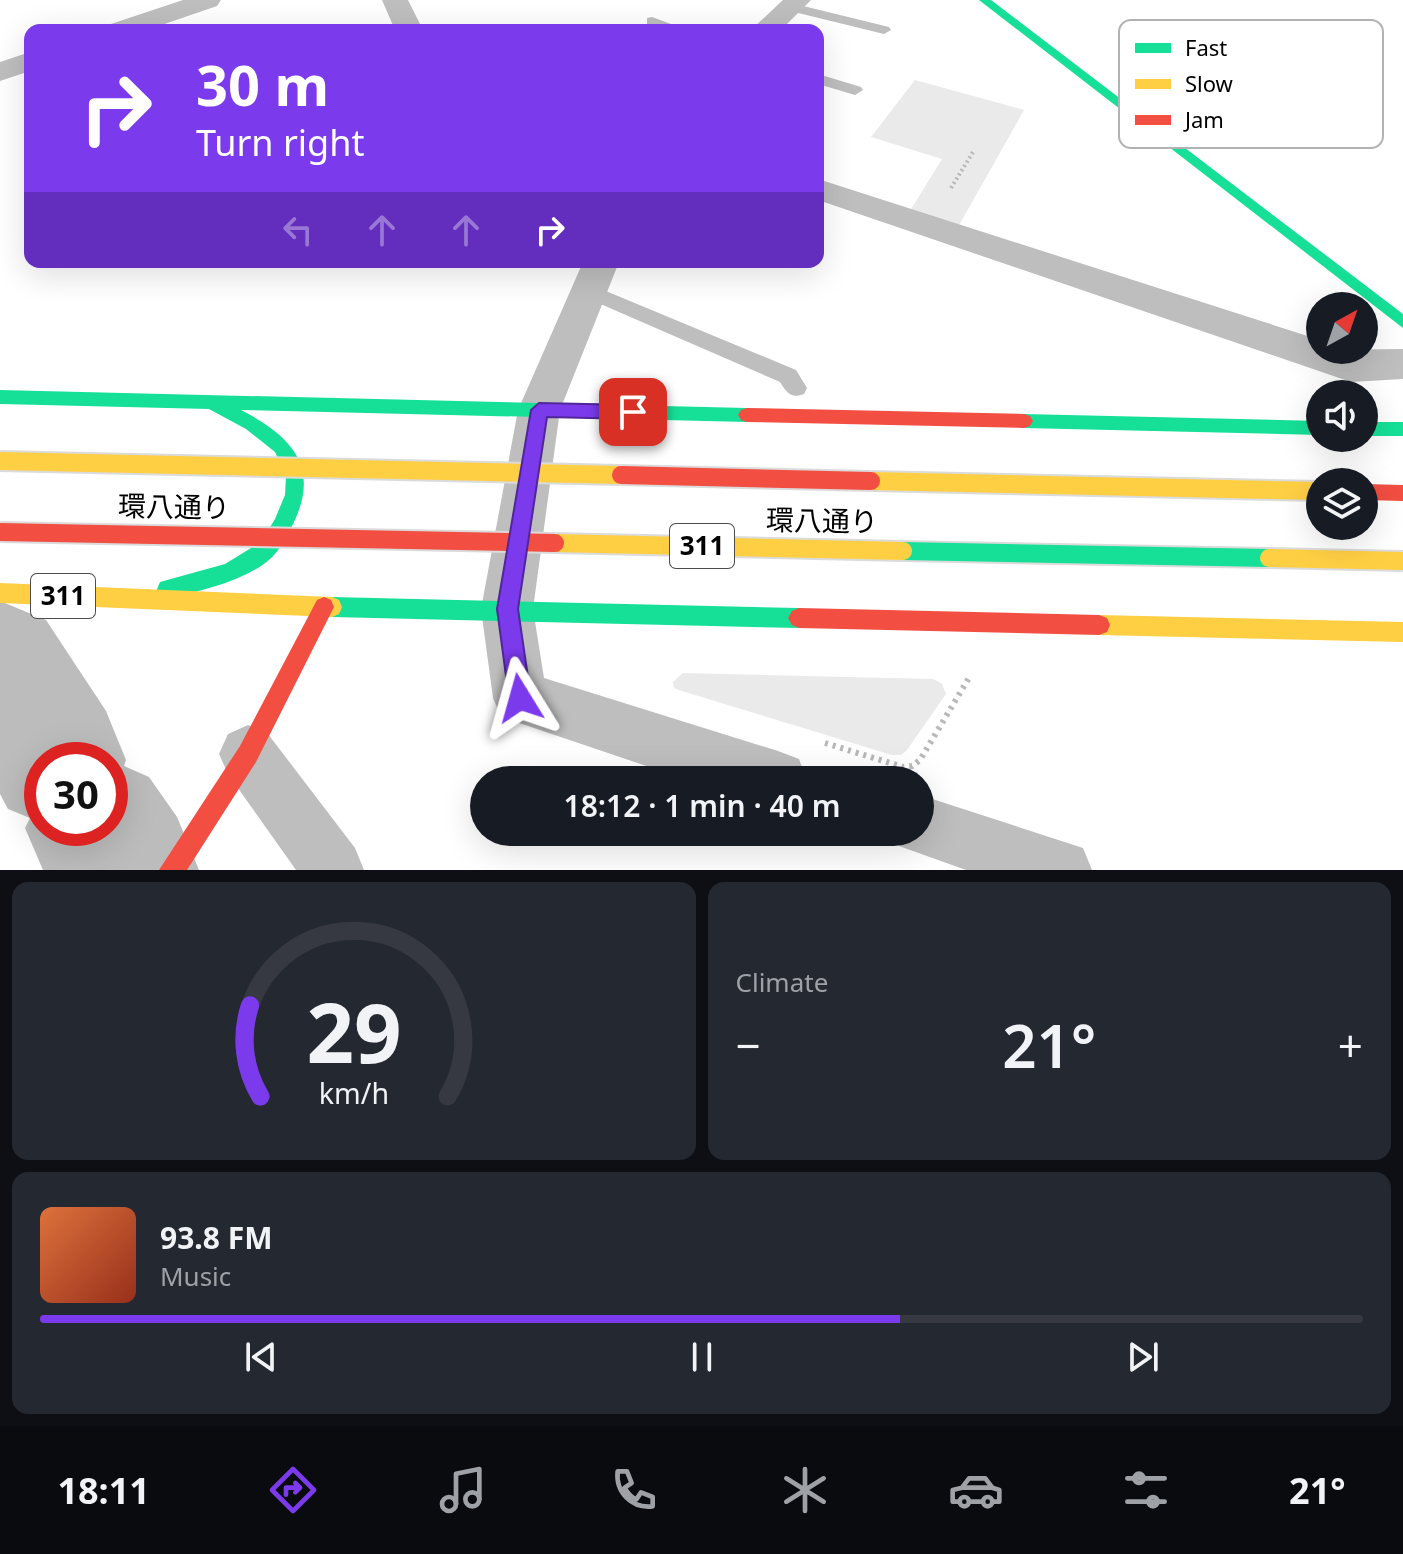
<!DOCTYPE html>
<html lang="en">
<head>
<meta charset="utf-8">
<style>
  :root { --surface:#171b24; --page:#242831; --text:#f1f3f6; --muted:#9ea1a6; --line:#363941; --accent:#7c3aed }
  body { margin:0; font-family:"Noto Sans","Noto Sans JP",sans-serif; background:var(--page); color:var(--text); height:100vh; display:flex; flex-direction:column; font-size:30px; white-space:nowrap }
  * { box-sizing:border-box; margin:0 }
  p { font-size:26px; color:var(--muted) }
  .icon { flex:none; width:44px; height:44px; fill:none; stroke:currentColor; stroke-width:2; stroke-linecap:round; stroke-linejoin:round }
  .map { position:relative; height:870px; overflow:hidden }
  .side { display:flex; flex-direction:column; gap:12px; padding:12px; background:#0d0f14; flex:1 }
  .side>* { flex:none }
  .hud { position:absolute; left:24px; top:24px; width:800px; height:244px; border-radius:16px; box-shadow:0 8px 32px #0002; background:#7c3aed; color:#fff; overflow:hidden }
  .needle { width:52px; rotate:40deg }
  .controls { position:absolute; left:1306px; top:292px; display:grid; gap:16px }
  .controls a { display:grid; place-items:center; width:72px; height:72px; border-radius:50%; background:var(--surface); box-shadow:0 8px 32px #0002; font-size:40px }
  .speed { position:absolute; left:24px; top:742px; display:flex; gap:16px; font-size:40px; font-weight:700; text-align:center }
  .speed>* { display:grid; place-content:center; width:104px; height:104px; border-radius:50%; background:var(--surface); box-shadow:0 8px 32px #0002; line-height:1 }
  .speed .limit { border:12px solid #d22; background:#fff; color:#111 }
  .pin { position:absolute; display:grid; place-items:center; width:68px; height:68px; color:#fff; margin:-34px; border-radius:16px; box-shadow:0 4px 12px #0006 }
  .me { position:absolute; width:88px; margin:-44px; rotate:352deg; stroke-linejoin:round; filter:drop-shadow(0 0 6px #0008) }
  .turn { display:flex; align-items:center; gap:28px; height:168px; padding:0 40px; font-size:36px }
  .turn .icon { width:104px; height:104px; stroke-width:2.5 }
  .turn b { display:block; font-size:56px; line-height:68px }
  .lanes { display:flex; align-items:center; height:76px; padding:0 40px; background:#0003; justify-content:center; gap:40px; direction:ltr }
  .lanes .off { opacity:.35 }
  .big { font-size:60px; font-weight:600; line-height:1.1 }
  .side .card { flex:1; display:flex; flex-direction:column; justify-content:center; gap:12px; min-width:0; padding:0 28px; border-radius:16px; background:var(--page) }
  .side .dial { align-items:center; gap:0 }
  .dial svg { height:208px; overflow:visible; fill:none; stroke:var(--line); stroke-width:7; stroke-linecap:round; text-anchor:middle }
  .dial text { fill:var(--text); stroke:none }
  .song { display:flex; align-items:center; gap:24px }
  .cover { width:96px; height:96px; border-radius:12px; background:linear-gradient(135deg,hsl(20 70% 55%),hsl(10 70% 35%)) }
  .played { height:8px; border-radius:4px; background:linear-gradient(90deg,var(--accent) 65%,var(--line) 65%) }
  .keys { display:flex; justify-content:space-around; direction:ltr }
  .heat { display:flex; justify-content:space-between; align-items:center; font-size:44px; direction:ltr }
  .side .tiles { flex:1; display:grid; gap:12px; grid-template-columns:1fr 1fr }
  .card:last-child { grid-column:span 2 }
  .trip { position:absolute; left:470px; top:766px; width:464px; height:80px; border-radius:40px; background:var(--surface); box-shadow:0 8px 32px #0002; font-weight:600; line-height:80px; text-align:center }
  .tabs { display:flex; height:128px; justify-content:space-around; align-items:center; background:#090b0e; color:var(--muted) }
  .tabs .icon { width:56px; height:56px }
  .tabs .active { color:var(--accent) }
  .tabs b { font-size:36px; color:var(--text) }
  .map>svg:first-child { display:block }
  .green { fill:#eaeaea }
  .lines { fill:none; stroke-linecap:round; stroke-linejoin:round }
  .river { fill:#bcbcbc; fill-rule:evenodd }
  .path-far1 { stroke:#b8b8b8; stroke-width:4; stroke-dasharray:2 3; stroke-linecap:butt }
  .path { stroke:#b8b8b8; stroke-width:6; stroke-dasharray:3 5; stroke-linecap:butt }
  .lane { fill:#bebebe; fill-rule:evenodd }
  .street { fill:#bebebe; fill-rule:evenodd }
  .fast { fill:#16e098; fill-rule:evenodd }
  .slow { fill:#ffcf43; fill-rule:evenodd }
  .jam { fill:#f24e42; fill-rule:evenodd }
  .fast-bridge-casing { stroke:#dbdbdb; stroke-width:22; stroke-linecap:butt }
  .slow-bridge-casing { stroke:#dbdbdb; stroke-width:22; stroke-linecap:butt }
  .jam-bridge-casing { stroke:#dbdbdb; stroke-width:22; stroke-linecap:butt }
  .fast-bridge { stroke:#16e098; stroke-width:18 }
  .slow-bridge { stroke:#ffcf43; stroke-width:18 }
  .jam-bridge { stroke:#f24e42; stroke-width:18 }
  .route { fill:#7c3aed; stroke:#51269a; stroke-width:2 }
  .labels { text-anchor:middle; stroke-width:7; stroke-linejoin:round; paint-order:stroke }
  .shield { fill:#fff; stroke:#4c4c4c; stroke-width:2 }
  .shield-label { font-size:26px; font-weight:bold; fill:#000 }
  .street-label { font-size:28px; fill:#000; stroke:#fff }
  .key { fill:#fff; stroke:#b2b2b2; stroke-width:2 }
  .key-label { font-size:22px; fill:#000 }
</style>
</head>
<body>
<div class="map">
<svg width="1403" height="870" viewBox="0 0 1403 870">
  <rect width="100%" height="100%" fill="#fff"/>
  <!-- green -->
  <path class="green" d="M915,80L1024,110L958,227L910,211L942,159L871,137Z
    M683,673L933,679L942,684L946,694L907,750L901,755H892L682,691L674,688L673,682Z"/>
  <g class="lines">
    <!-- river -->
    <path class="river" d="M0,601L46,620L106,711L126,760L124,766L149,777L177,817L199,870H43L25,828L30,818L8,809L0,794ZM42,760H110V828H42Z"/>
    <!-- path-far1 -->
    <path class="path-far1" d="M951,188L973,152"/>
    <!-- path -->
    <path class="path" d="M825,743L903,767L912,766L920,760L970,676"/>
    <!-- lane -->
    <path class="lane" d="M791,3L889,27L891,30L884,34L786,10L784,7Z
      M652,17L679,27L681,30H661L647,24V18Z
      M818,74L861,87L863,90L855,95L818,84Z
      M589,284L796,370L807,388L804,394C791,399 787,393 780,382L582,296L579,291L582,286Z"/>
    <!-- street -->
    <path class="street" d="M183,0H221L217,6L147,30H107L111,24Z
      M382,0H408L423,30H395Z
      M783,0H811L781,30H751Z
      M30,52V71L0,81V62Z
      M818,179L1320,340V350L1403,349V379L1351,382L818,200Z
      M583,262H619L560,410L533,609L544,678L778,751L799,759L807,780H688L501,717L493,698L481,609L518,410Z
      M248,725L268,734L355,848L364,870H296L228,774L219,754L228,734Z
      M920,795L1083,848L1092,870H966L899,846L893,832H920Z"/>
    <!-- fast -->
    <path class="fast" d="M979,0H991L1403,314V328Z
      M0,390L747,408L753,410L756,415L753,420L747,422L241,410C289,435 321,465 294,522C286,539 278,555 261,566C233,584 199,591 167,599L160,596L157,589L160,582L225,564L261,542L275,519L285,495L286,476L275,452L246,429L209,409L0,404Z
      M1024,414L1320,421V435L1024,428L1018,426L1015,421L1018,416Z
      M1364,422H1403V436H1364Z
      M332,597L799,608L806,611L810,618L806,625L799,628L332,617L325,614L322,607L325,600Z"/>
    <!-- slow -->
    <path class="slow" d="M0,583L332,597L339,600L342,607L339,614L332,617L0,603Z
      M1099,615L1403,622V642L1099,635L1091,632L1088,625L1091,618Z"/>
    <!-- jam -->
    <path class="jam" d="M747,408L1024,414L1030,416L1033,421L1030,426L1024,428L747,422L741,420L738,415L741,410Z
      M1364,484L1403,485V501L1364,500Z
      M324,597L331,600L334,607L256,762L187,870H159L240,746L317,600Z
      M799,608L1099,615L1107,618L1110,625L1107,632L1099,635L799,628L792,625L788,618L792,611Z"/>
    <!-- fast-bridge casing -->
    <g class="fast-bridge-casing">
      <path id="fast-bridge" d="M903,551L1269,558"/>
    </g>
    <!-- slow-bridge casing -->
    <g class="slow-bridge-casing">
      <path id="slow-bridge" d="M0,461L621,475
        M871,481L1320,491
        M555,543L903,551
        M1269,558L1403,561"/>
    </g>
    <!-- jam-bridge casing -->
    <g class="jam-bridge-casing">
      <path id="jam-bridge" d="M621,475L871,481
        M0,532L555,543"/>
    </g>
    <!-- fast-bridge -->
    <use href="#fast-bridge" class="fast-bridge"/>
    <!-- slow-bridge -->
    <use href="#slow-bridge" class="slow-bridge"/>
    <!-- jam-bridge -->
    <use href="#jam-bridge" class="jam-bridge"/>
  </g>
  <!-- route -->
  <path class="route" d="M539,403L633,405L642,412L633,419L547,417L518,609L531,698L528,706L520,710L512,706L509,698L497,609L531,410Z"/>
  <g class="labels">
    <!-- shield labels -->
    <g class="shield">
      <rect x="670" y="524" width="64" height="44" rx="6"/>
      <rect x="31" y="574" width="64" height="44" rx="6"/>
    </g>
    <g class="shield-label">
      <text x="702" y="555">311</text>
      <text x="63" y="605">311</text>
    </g>
    <!-- street labels -->
    <g class="street-label">
      <text transform="translate(174 507) rotate(1)" y="10">環八通り</text>
      <text transform="translate(822 521) rotate(1)" y="10">環八通り</text>
    </g>
  </g>
  <!-- legend -->
  <rect x="1119" y="20" width="264" height="128" rx="12" class="key"/>
  <rect x="1135" y="43" width="36" height="10" fill="#16e098"/>
  <rect x="1135" y="79" width="36" height="10" fill="#ffcf43"/>
  <rect x="1135" y="115" width="36" height="10" fill="#f24e42"/>
  <g class="key-label">
    <text x="1185" y="56">Fast</text>
    <text x="1185" y="92">Slow</text>
    <text x="1185" y="128">Jam</text>
  </g>
</svg>
<div class="controls">
<a><svg class="needle" viewBox="-14 -14 28 28"><path d="M0-13l5 13h-10z" fill="#e53935"/><path d="M0 13l5-13h-10z" fill="#9ea1a6"/></svg></a>
<a><svg class="icon" aria-label="sound" viewBox="0 0 24 24"><path d="M4 9h4l5-4v14l-5-4H4zM17 9q2 3 0 6"/></svg></a>
<a><svg class="icon" aria-label="layers" viewBox="0 0 24 24"><path d="M12 4l9 5-9 5-9-5zM3 14l9 5 9-5"/></svg></a>
</div>
<div class="speed"><div class="limit">30</div></div>
<div class="pin" style="left:633px;top:412px;background:#d93025"><svg class="icon" aria-label="arrive" viewBox="0 0 24 24"><path d="M6 21V4h12l-3 4 3 4H6"/></svg></div>
<svg class="me" style="left:520px;top:698px" viewBox="-20 -20 40 40"><path d="M0-17L14 15 0 8-14 15z" fill="#7c3aed" stroke="#fff" stroke-width="4"/></svg>
<div class="trip">18:12 · 1 min · 40 m</div>
<div class="hud">
<div class="turn"><svg class="icon" aria-label="right" viewBox="0 0 24 24"><path d="M7 20v-9h11M14 6l5 5-5 5"/></svg><div><b>30 m</b>Turn right</div></div>
<div class="lanes"><svg class="icon off" aria-label="left" viewBox="0 0 24 24"><path d="M17 20v-9H6M10 6l-5 5 5 5"/></svg><svg class="icon off" aria-label="ahead" viewBox="0 0 24 24"><path d="M12 20V5M6 11l6-6 6 6"/></svg><svg class="icon off" aria-label="ahead" viewBox="0 0 24 24"><path d="M12 20V5M6 11l6-6 6 6"/></svg><svg class="icon" aria-label="right" viewBox="0 0 24 24"><path d="M7 20v-9h11M14 6l5 5-5 5"/></svg></div>
</div>
</div>
<section class="side">
<div class="tiles">
<div class="card dial"><svg viewBox="0 0 100 80">
<path d="M14 69A42 42 0 1 1 86 69"/>
<path d="M14 69A42 42 0 0 1 10 34" stroke="#7c3aed"/>
<text x="50" y="56" font-size="32" font-weight="700">29</text>
<text x="50" y="72" font-size="11">km/h</text>
</svg></div>
<div class="card"><p>Climate</p>
<div class="heat"><a>−</a><b class="big">21°</b><a>+</a></div>
</div>
<div class="card">
<div class="song"><i class="cover"></i><div><b>93.8 FM</b><p>Music</p></div></div>
<div class="played"></div>
<div class="keys"><svg class="icon" aria-label="previous" viewBox="0 0 24 24"><path d="M18 5L8 12l10 7zM5 5v14"/></svg><svg class="icon" aria-label="pause" viewBox="0 0 24 24"><path d="M8 5v14M16 5v14"/></svg><svg class="icon" aria-label="next" viewBox="0 0 24 24"><path d="M6 5l10 7-10 7zM19 5v14"/></svg></div>
</div>
</div>
</section>
<nav class="tabs">
<b>18:11</b>
<svg class="icon active" aria-label="directions" viewBox="0 0 24 24"><path d="M12 3l9 9-9 9-9-9zM9 14v-3h6M13 9l2 2-2 2"/></svg>
<svg class="icon" aria-label="music" viewBox="0 0 24 24"><path d="M9 18V5l10-2v13"/><circle cx="6" cy="18" r="3"/><circle cx="16" cy="16" r="3"/></svg>
<svg class="icon" aria-label="phone" viewBox="0 0 24 24"><path d="M5 4h4l2 5-3 2q2 4 5 5l2-3 5 2v4C11 20 4 13 5 4z"/></svg>
<svg class="icon" aria-label="climate" viewBox="0 0 24 24"><path d="M12 3v18M4 7l16 10M4 17L20 7"/></svg>
<svg class="icon" aria-label="car" viewBox="0 0 24 24"><path d="M5 17H2v-5l4-1 3-4h7l3 4 3 1v5h-3M9 17h6M6 11h13"/><circle cx="7" cy="17" r="2"/><circle cx="17" cy="17" r="2"/></svg>
<svg class="icon" aria-label="filters" viewBox="0 0 24 24"><path d="M4 7h16M4 17h16"/><circle cx="9" cy="7" r="2"/><circle cx="15" cy="17" r="2"/></svg>
<b>21°</b>
</nav>
</body>
</html>
